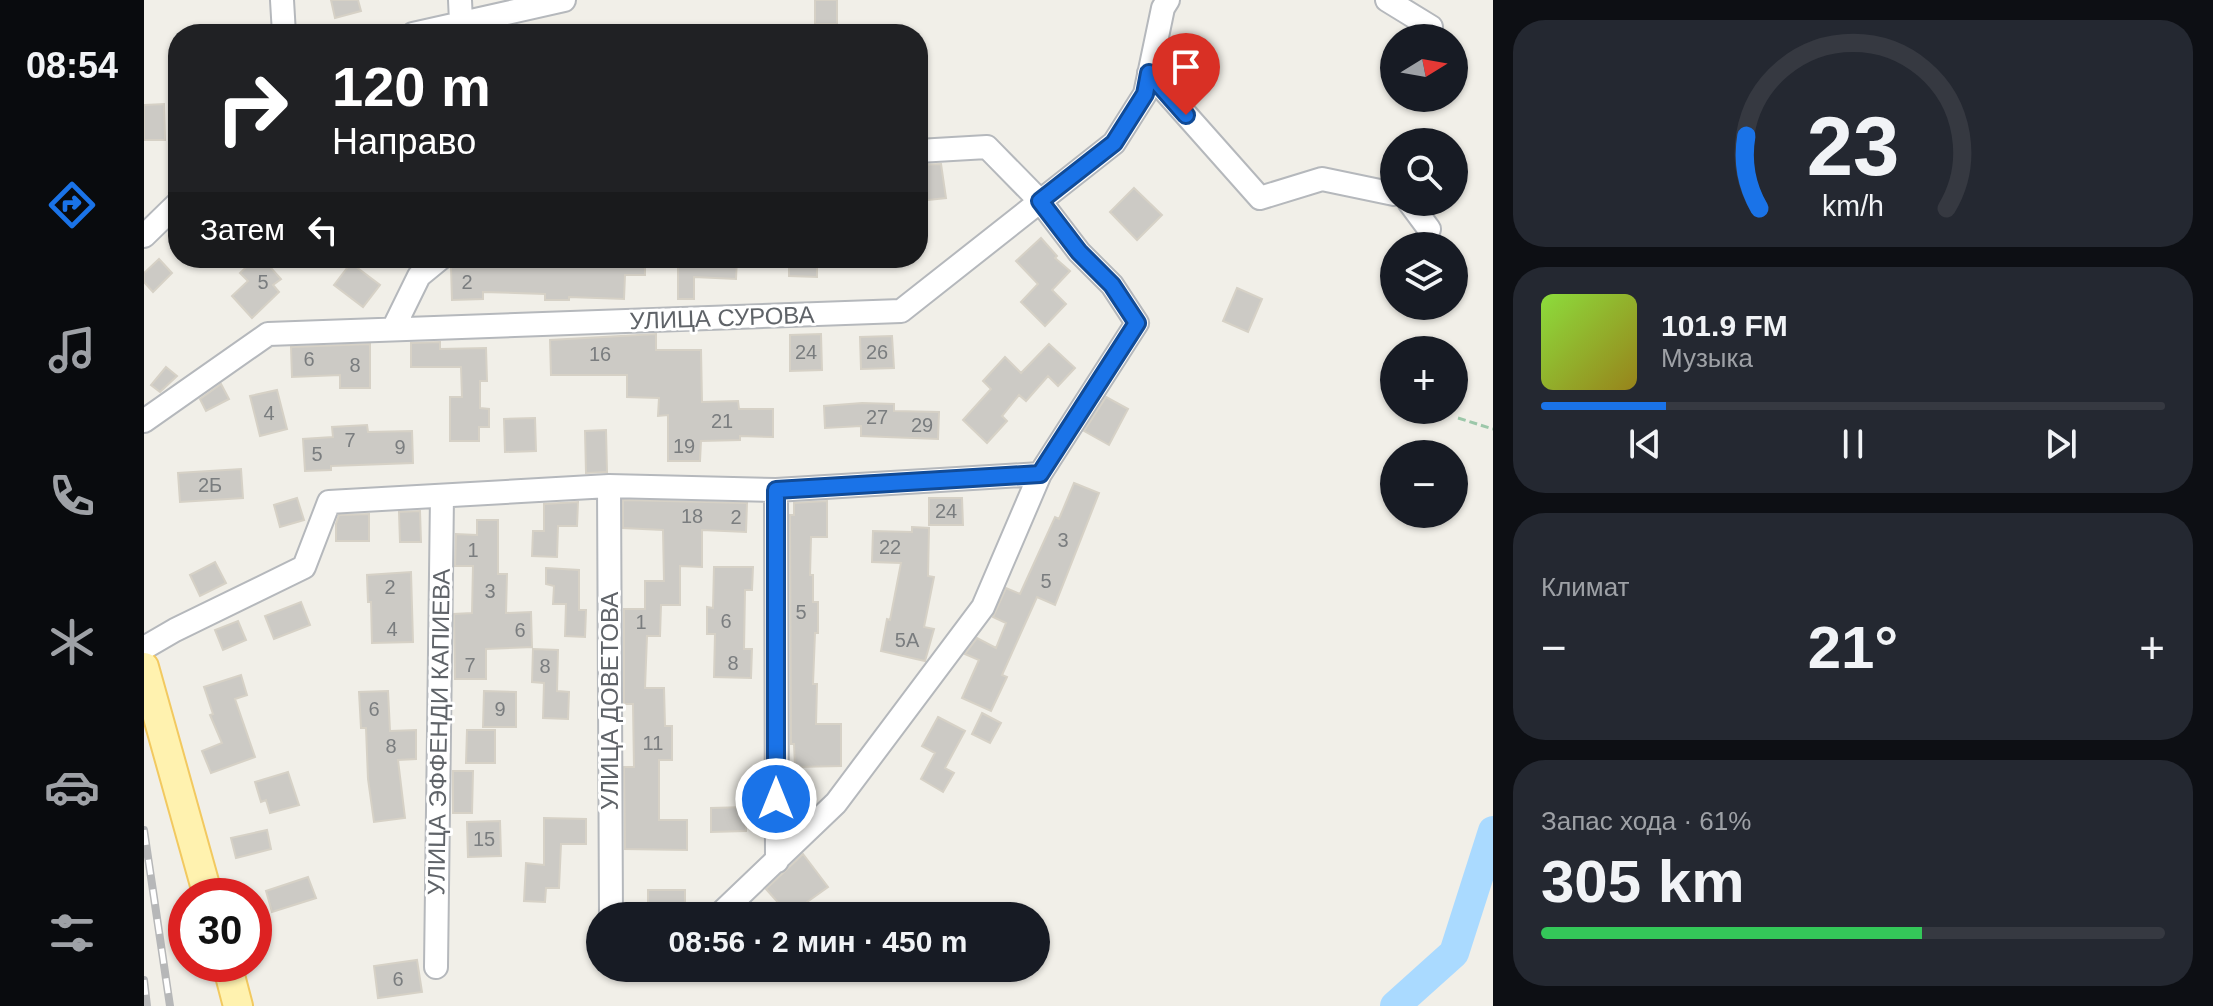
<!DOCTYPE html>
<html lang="ru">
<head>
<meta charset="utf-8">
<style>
  :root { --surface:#171b24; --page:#242831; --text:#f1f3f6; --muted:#9ea1a6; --line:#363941; --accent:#1a73e8 }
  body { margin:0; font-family:Arial,sans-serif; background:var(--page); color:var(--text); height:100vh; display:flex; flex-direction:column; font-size:30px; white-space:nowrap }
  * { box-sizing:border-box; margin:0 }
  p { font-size:26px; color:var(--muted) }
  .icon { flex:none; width:44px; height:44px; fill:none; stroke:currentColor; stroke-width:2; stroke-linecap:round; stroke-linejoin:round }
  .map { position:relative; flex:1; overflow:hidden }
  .sheet { display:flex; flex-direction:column; gap:20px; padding:20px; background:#0d0f14; width:720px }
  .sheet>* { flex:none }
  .guide { position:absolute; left:24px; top:24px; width:760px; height:244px; border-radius:32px; box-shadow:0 2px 6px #0004; background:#202124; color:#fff; overflow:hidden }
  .needle { width:52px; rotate:79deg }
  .controls { position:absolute; left:1236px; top:24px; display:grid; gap:16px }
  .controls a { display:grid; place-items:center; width:88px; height:88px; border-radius:50%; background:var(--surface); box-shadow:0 2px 6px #0004; font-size:40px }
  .speed { position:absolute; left:24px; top:878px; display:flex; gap:16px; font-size:40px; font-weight:700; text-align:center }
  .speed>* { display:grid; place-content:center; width:104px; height:104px; border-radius:50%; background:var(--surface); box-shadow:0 2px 6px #0004; line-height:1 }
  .speed .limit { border:12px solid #d22; background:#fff; color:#111 }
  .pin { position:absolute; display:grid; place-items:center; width:68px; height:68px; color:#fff; margin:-82px -34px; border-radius:50% 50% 50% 0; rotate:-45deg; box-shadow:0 0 8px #0007 }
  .pin .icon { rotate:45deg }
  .me { position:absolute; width:88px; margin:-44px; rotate:0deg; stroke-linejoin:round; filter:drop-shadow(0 0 6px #0008) }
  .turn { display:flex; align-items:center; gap:28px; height:168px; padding:0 32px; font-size:36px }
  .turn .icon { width:104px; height:104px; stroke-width:2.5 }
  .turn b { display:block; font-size:56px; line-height:68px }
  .then { display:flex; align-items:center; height:76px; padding:0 32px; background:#0003; gap:16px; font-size:30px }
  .big { font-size:60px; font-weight:700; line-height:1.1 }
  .sheet .tile { flex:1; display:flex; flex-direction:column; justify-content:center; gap:12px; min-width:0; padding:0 28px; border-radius:32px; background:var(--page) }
  .sheet .dial { align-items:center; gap:0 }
  .dial svg { height:208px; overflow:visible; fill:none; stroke:var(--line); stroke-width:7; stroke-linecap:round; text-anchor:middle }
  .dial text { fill:var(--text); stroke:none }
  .song { display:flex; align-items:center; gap:24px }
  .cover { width:96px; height:96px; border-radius:12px; background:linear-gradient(135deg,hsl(90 70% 55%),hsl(50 70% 35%)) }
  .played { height:8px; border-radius:4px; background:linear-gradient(90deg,var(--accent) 20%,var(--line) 20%) }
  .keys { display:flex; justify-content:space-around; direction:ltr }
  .heat { display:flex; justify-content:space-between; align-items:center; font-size:44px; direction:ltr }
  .charge { height:12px; border-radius:6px; background:linear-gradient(90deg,#34c759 61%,var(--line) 0) }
  .trip { position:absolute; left:442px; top:902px; width:464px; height:80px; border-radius:40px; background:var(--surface); box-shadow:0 2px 6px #0004; font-weight:700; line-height:80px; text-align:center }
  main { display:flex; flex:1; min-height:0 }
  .dock { display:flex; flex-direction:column; width:144px; justify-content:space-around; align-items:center; background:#090b0e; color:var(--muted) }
  .dock .icon { width:56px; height:56px }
  .dock .on { color:var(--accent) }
  .dock b { font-size:36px; color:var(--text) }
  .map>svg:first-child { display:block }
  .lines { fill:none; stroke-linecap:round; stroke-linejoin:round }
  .river { stroke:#aadaff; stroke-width:30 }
  .building { fill:#cccac5; stroke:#d6d1c6; stroke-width:2 }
  .minor-casing { stroke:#b5b8bc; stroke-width:26 }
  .major-casing { stroke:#f2c960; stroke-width:32 }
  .path { stroke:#9cc7a9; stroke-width:3; stroke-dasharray:8 4; stroke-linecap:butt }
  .minor { stroke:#fff; stroke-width:22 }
  .major { stroke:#fff2af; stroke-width:28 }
  .rail-casing { stroke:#b6b7b8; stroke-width:8 }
  .rail { stroke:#fff; stroke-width:5; stroke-dasharray:15; stroke-linecap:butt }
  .route-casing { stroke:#114b97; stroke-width:20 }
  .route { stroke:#1a73e8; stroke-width:14 }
  .labels { text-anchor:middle; stroke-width:6; stroke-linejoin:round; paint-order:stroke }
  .number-label { font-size:20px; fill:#7a7d7f }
  .street-label { font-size:24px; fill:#5f6368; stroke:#fff }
</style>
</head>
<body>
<main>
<nav class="dock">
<b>08:54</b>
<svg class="icon on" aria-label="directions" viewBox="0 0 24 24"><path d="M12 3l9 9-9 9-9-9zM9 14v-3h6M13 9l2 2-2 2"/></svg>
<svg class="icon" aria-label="music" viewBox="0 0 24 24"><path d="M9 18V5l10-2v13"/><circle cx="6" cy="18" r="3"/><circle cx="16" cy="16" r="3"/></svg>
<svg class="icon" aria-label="phone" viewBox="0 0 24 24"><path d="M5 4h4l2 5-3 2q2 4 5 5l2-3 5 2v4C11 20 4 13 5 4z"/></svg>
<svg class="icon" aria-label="climate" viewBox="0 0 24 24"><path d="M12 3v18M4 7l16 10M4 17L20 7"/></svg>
<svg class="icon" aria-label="car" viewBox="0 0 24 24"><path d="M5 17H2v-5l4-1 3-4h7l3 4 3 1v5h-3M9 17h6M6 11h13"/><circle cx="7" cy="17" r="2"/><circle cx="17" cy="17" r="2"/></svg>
<svg class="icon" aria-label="filters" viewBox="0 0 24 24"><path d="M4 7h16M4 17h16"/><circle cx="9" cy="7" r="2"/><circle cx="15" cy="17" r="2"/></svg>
</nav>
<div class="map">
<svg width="1349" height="1006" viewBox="0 0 1349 1006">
  <rect width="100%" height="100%" fill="#f1efe8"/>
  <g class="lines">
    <!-- river -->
    <path class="river" d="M1251,1006L1310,953L1349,831"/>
  </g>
  <!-- building -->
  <path class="building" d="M187,0H214L217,11L191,18Z
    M671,0H693V24H671Z
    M20,104L21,140H0V105Z
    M797,164L802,198L775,201L774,165Z
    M990,188L1018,215L993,240L966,212Z
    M897,238L913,256L911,258L926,271L908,290L922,304L901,326L877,302L894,284L872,261Z
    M112,258H118L137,279L129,285L135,292L108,318L88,296L104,281L96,273Z
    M402,258L472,260V258H501V275H481L480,299L425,297V300H401V294L339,292V299L308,300L307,267L309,264L357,263V261L401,262Z
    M534,258H593L592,279L550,277V299H534Z
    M645,258H673V277L645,276Z
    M15,259L28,273L9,292L0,282V273Z
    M207,263L236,285L219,307L190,285Z
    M1093,288L1118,299L1104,332L1079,321Z
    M512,334V350H557L558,402L594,401L595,409H629V437L596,436V440L557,441L556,461H524V415L514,416L515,398L483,397V375H407L406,340Z
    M677,334L678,370L646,371V335Z
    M748,336L750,368L717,369L716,337Z
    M296,342V349L342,348L343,381H336V408L345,409V427H335V441H306V397H318L317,367H267V343Z
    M226,344V388H196V375L148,377L147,347Z
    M905,344L931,368L914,386L904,376L882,401L875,395L858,416L863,421L843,443L819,420L847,389L839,381L861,357L877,373Z
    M22,367L33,376L16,392L7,385Z
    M77,384L85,399L62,411L56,399Z
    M133,390L143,429L116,436L106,396Z
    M962,397L984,409L965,445L940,431Z
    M718,403L750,404V411L795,412L794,439L717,436V426L681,428L680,406Z
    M391,418L392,451L361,452L360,419Z
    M223,425L224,432L268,431L269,463L187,466V470L161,471L159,439L189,437L188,427Z
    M462,430L463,472L442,473L441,431Z
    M97,469L99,498L36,502L34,473Z
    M930,483L955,493L911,605L893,597L858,675L863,677L847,711L818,698L835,660L821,654L833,638L852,648L862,623L849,617L862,588L876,594L911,517L915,519Z
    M153,498L160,520L136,527L130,505Z
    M785,498H818L819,525H785Z
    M479,500L603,503L602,532L558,530V567L536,566V605H517L516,636H503L501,688H520L521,726H528V760H515V820H543V850L481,849L480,767H490L489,704H480V609H501V581H520L519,530L479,528Z
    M683,501V537H667L666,575H669V602H674V633H671L669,684H673L672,724H697V766L651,767L650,744H647L646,515H650V503Z
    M434,502L433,526H414L413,557L388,556L389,531H400V504Z
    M276,511L277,542H256L255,512Z
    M225,514V541H192V524L195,515Z
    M333,520H354V574H363L362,613L387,612L388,647L342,649V679H311L310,614L328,613L329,566H311L312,534L333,535Z
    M768,527L785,528L784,576L790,577L780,627L790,629L781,661L737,651L743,619L746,620L757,563L728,562L729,531L768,532Z
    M71,562L82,583L56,596L46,575Z
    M570,567H609L608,590H601L600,649H608L607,678L570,677L571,634H563V607L569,608Z
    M402,568L435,570V610H442L441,637L421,636L422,604H409L410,586L402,584Z
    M267,572L269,642L228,643L227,602H224L223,575Z
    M157,602L166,625L130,639L121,616Z
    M94,621L102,640L79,650L71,630Z
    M389,649L414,650L413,691L425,692L424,719L399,718L400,683L388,682Z
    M97,675L103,695L91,699L111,757L67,773L58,751L78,743L66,715L69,714L60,687Z
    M244,691L246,731L272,730V759L254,760L261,818L230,822L224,779L222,728H217L215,692Z
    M340,691L372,692V727H339Z
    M838,713L857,723L846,743L828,734Z
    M794,717L821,731L801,768L810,773L799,792L777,779L791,753L778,746Z
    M323,730H351V763H322Z
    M309,771H329L328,813H309Z
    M144,772L155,805L126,813L122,800L117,802L111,782Z
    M602,807V831L567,832V808Z
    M400,818L442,819V844H417L415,888H402L401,902L380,901L382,863L400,865Z
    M356,821L357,856L324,857L323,822Z
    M123,830L127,849L92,858L87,838Z
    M659,854L684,887L645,915L622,889Z
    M164,877L172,898L128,912L122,891Z
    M504,890H541V916H504Z
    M273,960L278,992L234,998L230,966Z"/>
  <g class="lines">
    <!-- minor casing -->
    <g class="minor-casing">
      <path id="minor" d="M138,0L140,34
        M316,0L317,22
        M1243,0L1287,27
        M269,34L420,0
        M1005,73L1116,198L1178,179L1250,194
        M1265,202L1285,229
        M0,236L34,203
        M249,329L275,276L297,258
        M0,421L124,334L757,311L970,143L1001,94L1019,8L1024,0
        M465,486L467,916
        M632,490L633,861
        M0,648L31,630L160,567L185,502L465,486L632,490L896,474
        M574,916L692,803L839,607L896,474L993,323L968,285L935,252L896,201L843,147L774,151
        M292,967L298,496"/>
    </g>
    <!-- major casing -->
    <g class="major-casing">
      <path id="major" d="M0,667L64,896
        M83,964L94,1006"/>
    </g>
    <!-- path -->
    <path class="path" d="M1314,418L1349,429"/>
    <!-- minor -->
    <use href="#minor" class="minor"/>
    <!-- major -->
    <use href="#major" class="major"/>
    <!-- rail casing -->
    <g class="rail-casing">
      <path id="rail" d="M0,830L26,1006
        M0,980L3,1006"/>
    </g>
    <!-- rail -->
    <use href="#rail" class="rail"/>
  </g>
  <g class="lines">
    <!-- route casing -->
    <g class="route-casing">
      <path id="route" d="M632,799V490L896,474L993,323L968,285L935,252L896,201L970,143L1001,94L1005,73L1042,115"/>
    </g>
    <!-- route -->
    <use href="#route" class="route"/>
  </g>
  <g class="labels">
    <!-- number labels -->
    <g class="number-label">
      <text x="119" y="289">5</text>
      <text x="323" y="289">2</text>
      <text x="662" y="359">24</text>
      <text x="733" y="359">26</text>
      <text x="456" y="361">16</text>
      <text x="165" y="366">6</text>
      <text x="211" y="372">8</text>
      <text x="125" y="420">4</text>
      <text x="733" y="424">27</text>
      <text x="578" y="428">21</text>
      <text x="778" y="432">29</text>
      <text x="206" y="447">7</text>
      <text x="540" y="453">19</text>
      <text x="256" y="454">9</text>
      <text x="173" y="461">5</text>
      <text x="66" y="492">2Б</text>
      <text x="802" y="518">24</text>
      <text x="548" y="523">18</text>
      <text x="592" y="524">2</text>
      <text x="919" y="547">3</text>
      <text x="746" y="554">22</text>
      <text x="329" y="557">1</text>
      <text x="902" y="588">5</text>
      <text x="246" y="594">2</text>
      <text x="346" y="598">3</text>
      <text x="657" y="619">5</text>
      <text x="582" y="628">6</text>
      <text x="497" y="629">1</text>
      <text x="248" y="636">4</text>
      <text x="376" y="637">6</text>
      <text x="763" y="647">5А</text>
      <text x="589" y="670">8</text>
      <text x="326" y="672">7</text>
      <text x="401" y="673">8</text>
      <text x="230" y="716">6</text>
      <text x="356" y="716">9</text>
      <text x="509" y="750">11</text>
      <text x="247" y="753">8</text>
      <text x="340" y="846">15</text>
      <text x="254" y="986">6</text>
    </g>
    <!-- street labels -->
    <g class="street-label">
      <text transform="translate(578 318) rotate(-2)" y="8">УЛИЦА СУРОВА</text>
      <text transform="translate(466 701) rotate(-90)" y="8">УЛИЦА ДОВЕТОВА</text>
      <text transform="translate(295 732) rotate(-89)" y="8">УЛИЦА ЭФФЕНДИ КАПИЕВА</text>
    </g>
  </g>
</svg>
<div class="controls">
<a><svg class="needle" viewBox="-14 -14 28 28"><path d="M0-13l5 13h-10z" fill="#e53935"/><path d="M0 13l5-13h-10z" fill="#9ea1a6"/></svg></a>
<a><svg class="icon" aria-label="search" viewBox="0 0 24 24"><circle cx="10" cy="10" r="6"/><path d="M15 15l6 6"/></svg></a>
<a><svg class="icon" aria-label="layers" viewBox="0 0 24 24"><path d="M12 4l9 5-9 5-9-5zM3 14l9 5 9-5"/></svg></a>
<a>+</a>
<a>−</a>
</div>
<div class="speed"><div class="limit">30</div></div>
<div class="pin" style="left:1042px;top:115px;background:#d93025"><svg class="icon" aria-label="arrive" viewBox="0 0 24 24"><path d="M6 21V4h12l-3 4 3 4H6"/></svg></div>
<svg class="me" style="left:632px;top:799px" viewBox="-20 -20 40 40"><circle r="17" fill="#1a73e8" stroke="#fff" stroke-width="3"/><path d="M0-11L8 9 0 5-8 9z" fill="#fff"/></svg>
<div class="trip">08:56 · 2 мин · 450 m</div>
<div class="guide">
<div class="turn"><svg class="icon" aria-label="right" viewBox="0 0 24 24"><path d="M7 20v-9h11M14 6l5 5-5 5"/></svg><div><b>120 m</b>Направо</div></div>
<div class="then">Затем<svg class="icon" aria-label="left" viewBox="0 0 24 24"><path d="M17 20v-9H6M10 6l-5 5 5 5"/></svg></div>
</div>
</div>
<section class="sheet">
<div class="tile dial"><svg viewBox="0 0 100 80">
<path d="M14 69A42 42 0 1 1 86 69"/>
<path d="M14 69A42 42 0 0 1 9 41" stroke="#1a73e8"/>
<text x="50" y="56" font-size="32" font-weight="700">23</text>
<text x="50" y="72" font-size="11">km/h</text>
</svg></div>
<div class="tile">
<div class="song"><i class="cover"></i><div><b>101.9 FM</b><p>Музыка</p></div></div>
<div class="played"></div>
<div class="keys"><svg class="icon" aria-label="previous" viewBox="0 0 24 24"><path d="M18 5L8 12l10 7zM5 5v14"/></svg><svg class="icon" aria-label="pause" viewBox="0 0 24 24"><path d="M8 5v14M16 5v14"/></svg><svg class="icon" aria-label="next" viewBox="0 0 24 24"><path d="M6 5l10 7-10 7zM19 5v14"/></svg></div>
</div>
<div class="tile"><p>Климат</p>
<div class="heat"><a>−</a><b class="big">21°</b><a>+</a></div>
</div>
<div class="tile"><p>Запас хода · 61%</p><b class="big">305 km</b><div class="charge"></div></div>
</section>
</main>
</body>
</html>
